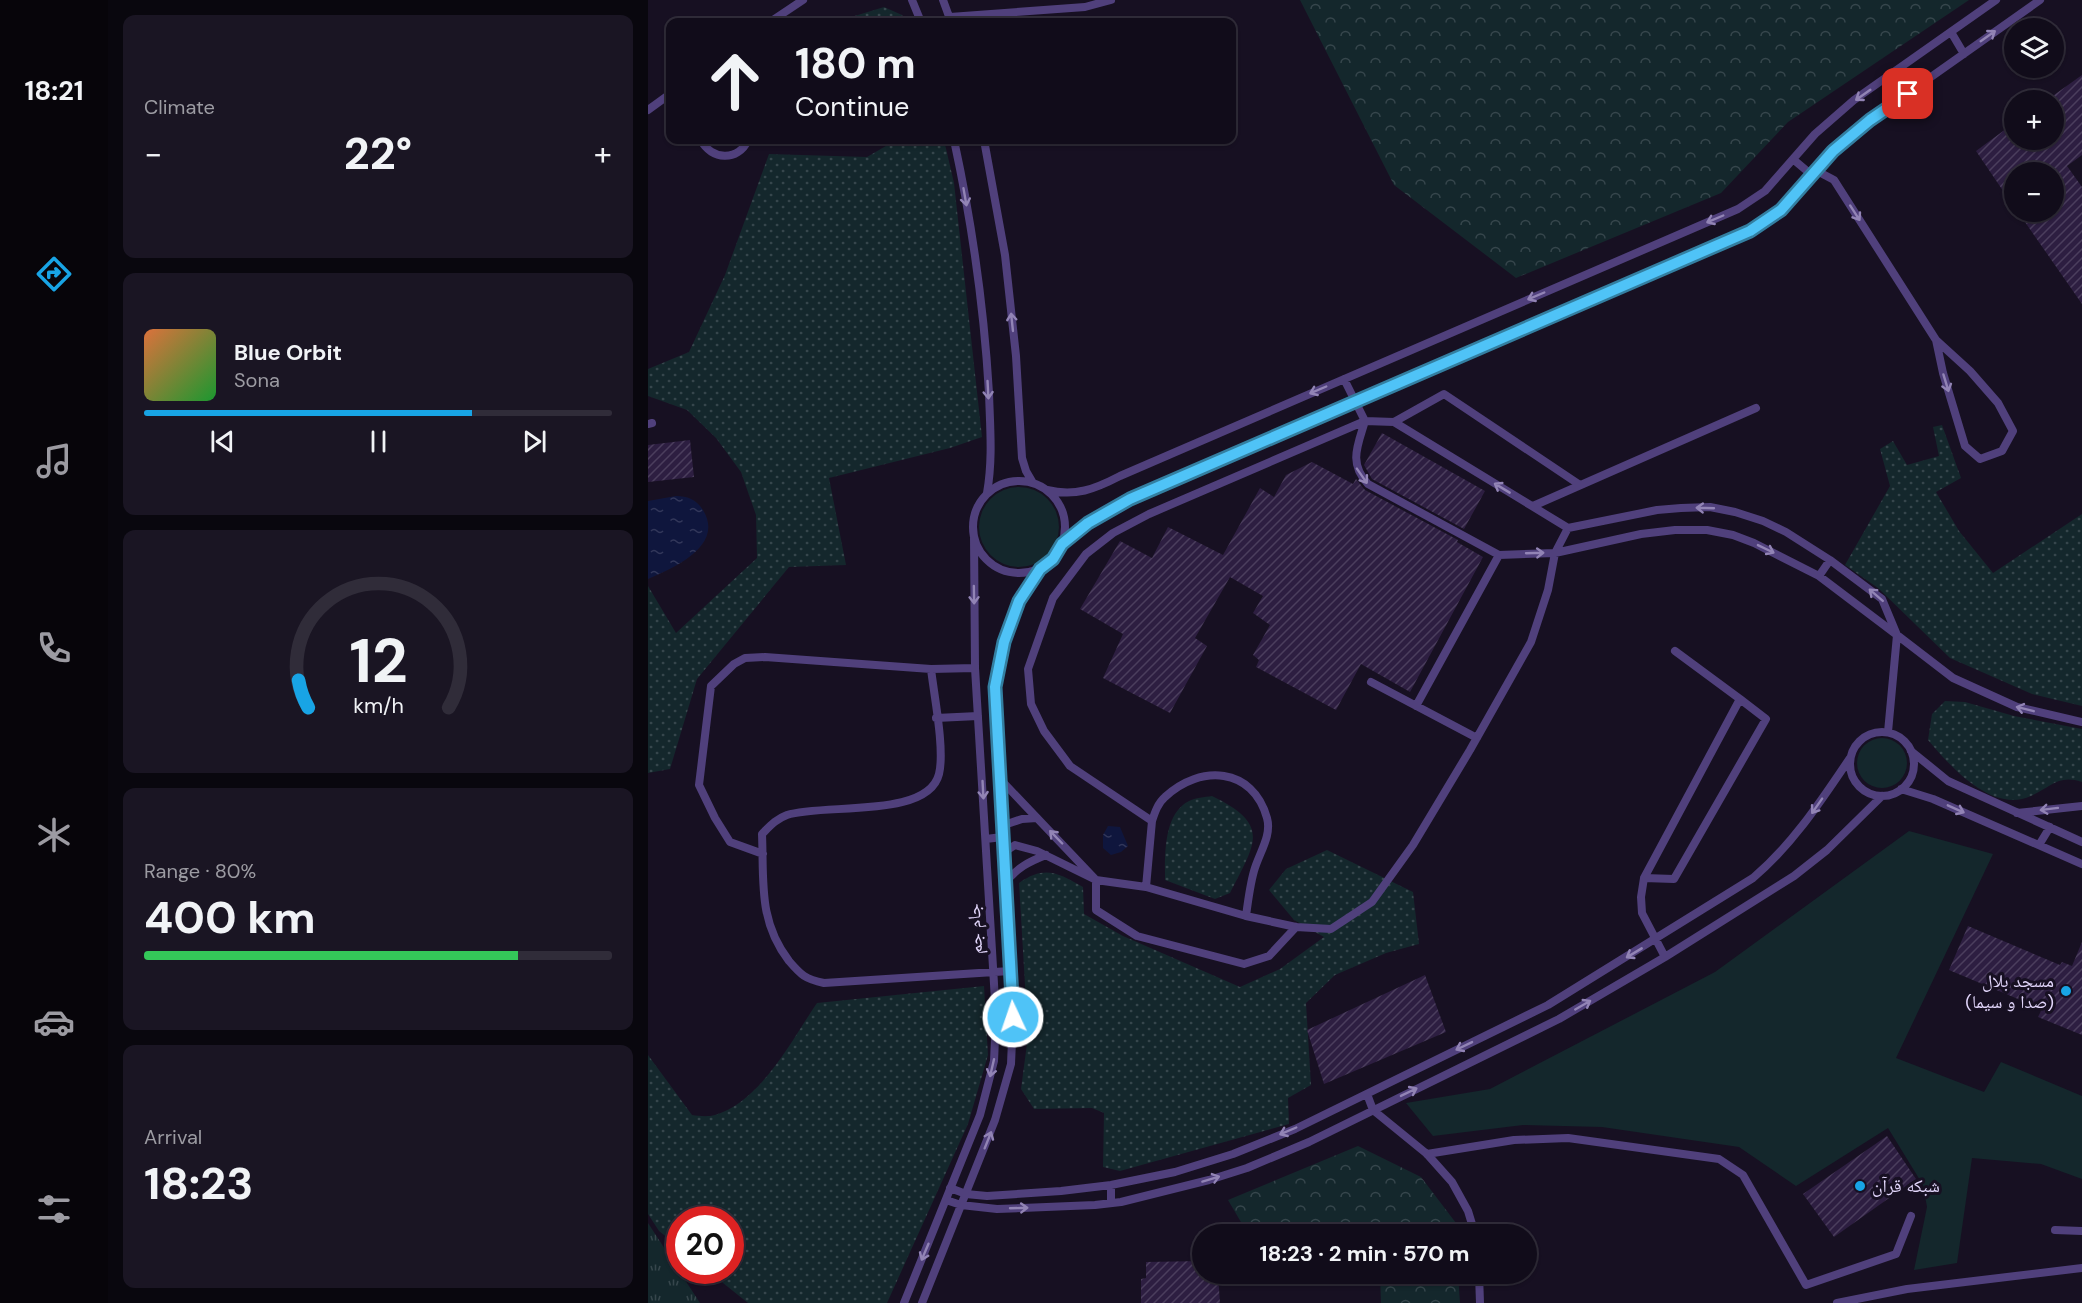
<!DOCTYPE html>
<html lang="en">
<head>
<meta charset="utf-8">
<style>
  :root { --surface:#110c1a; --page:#1a1523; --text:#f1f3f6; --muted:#9c9ba2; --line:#302c39; --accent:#18a4e5 }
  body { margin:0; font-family:"DM Sans","Noto Naskh Arabic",sans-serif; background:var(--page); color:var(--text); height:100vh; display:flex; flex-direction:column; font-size:22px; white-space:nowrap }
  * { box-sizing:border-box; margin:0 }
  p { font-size:20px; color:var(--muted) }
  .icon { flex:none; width:33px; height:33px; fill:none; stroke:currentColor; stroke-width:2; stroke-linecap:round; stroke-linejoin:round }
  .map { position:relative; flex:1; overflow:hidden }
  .sheet { display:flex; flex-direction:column; gap:15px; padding:15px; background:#09070e; width:540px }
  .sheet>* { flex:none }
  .top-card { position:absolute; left:18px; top:18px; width:570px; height:126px; border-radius:12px; box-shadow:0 2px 4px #0004,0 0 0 2px var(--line); background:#110c1a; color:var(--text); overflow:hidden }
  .fabs { position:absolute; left:1356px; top:18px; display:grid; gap:12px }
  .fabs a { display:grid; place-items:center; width:60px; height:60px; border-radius:50%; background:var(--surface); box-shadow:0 2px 4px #0004,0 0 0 2px var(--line); font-size:30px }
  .speed { position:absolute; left:18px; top:1206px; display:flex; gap:12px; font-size:30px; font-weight:700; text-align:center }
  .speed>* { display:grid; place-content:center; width:78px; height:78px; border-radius:50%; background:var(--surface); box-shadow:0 2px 4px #0004,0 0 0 2px var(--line); line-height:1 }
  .speed .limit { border:9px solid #d22; background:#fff; color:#111 }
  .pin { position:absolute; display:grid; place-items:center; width:51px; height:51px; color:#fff; margin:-26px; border-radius:12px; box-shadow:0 3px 9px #0006 }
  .me { position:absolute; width:66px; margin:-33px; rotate:357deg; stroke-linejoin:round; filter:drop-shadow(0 0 4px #0008) }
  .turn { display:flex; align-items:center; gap:21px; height:126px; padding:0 30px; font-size:27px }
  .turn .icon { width:78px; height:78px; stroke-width:2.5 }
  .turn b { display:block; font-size:42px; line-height:51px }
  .big { font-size:45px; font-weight:700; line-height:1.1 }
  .sheet .card { flex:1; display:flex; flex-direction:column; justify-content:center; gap:9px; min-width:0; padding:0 21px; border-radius:12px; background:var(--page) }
  .sheet .dial { align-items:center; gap:0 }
  .dial svg { height:156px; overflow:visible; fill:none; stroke:var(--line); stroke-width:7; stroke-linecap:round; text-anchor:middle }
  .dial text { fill:var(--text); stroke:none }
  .song { display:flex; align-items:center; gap:18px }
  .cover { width:72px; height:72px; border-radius:9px; background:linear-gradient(135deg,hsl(20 70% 55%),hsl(130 70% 35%)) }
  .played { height:6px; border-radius:3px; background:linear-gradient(90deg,var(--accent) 70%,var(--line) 70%) }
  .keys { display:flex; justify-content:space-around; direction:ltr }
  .heat { display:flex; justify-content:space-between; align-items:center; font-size:33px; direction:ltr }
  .charge { height:9px; border-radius:4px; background:linear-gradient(90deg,#34c759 80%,var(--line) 0) }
  .trip { position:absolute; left:544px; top:1224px; width:345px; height:60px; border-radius:30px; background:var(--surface); box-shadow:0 2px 4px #0004,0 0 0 2px var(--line); font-weight:700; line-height:60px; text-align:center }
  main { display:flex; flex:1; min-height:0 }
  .tabs { display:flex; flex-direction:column; width:108px; justify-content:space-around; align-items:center; background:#07050a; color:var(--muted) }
  .tabs .icon { width:42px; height:42px }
  .tabs .active { color:var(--accent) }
  .tabs b { font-size:27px; color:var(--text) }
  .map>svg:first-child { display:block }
  .grass { fill:#14272c }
  .forest { fill:url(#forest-crowns) }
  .park { fill:url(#park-tufts) }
  .garden { fill:url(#garden-dots) }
  .water { fill:url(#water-ripples) }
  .building { fill:url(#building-hatch) }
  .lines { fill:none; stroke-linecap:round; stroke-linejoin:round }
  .lane { stroke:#50407c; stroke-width:8 }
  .oneway { stroke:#9284b5 }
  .route-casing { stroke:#337fa1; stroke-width:15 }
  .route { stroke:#4fc3f7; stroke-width:10 }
  .poi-dot { fill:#18a4e5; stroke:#171022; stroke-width:2 }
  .labels { text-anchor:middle; stroke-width:6; stroke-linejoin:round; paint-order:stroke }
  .street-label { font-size:18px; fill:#e2d6fb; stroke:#171022 }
  .poi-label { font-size:18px; fill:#e2d6fb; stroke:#171022; text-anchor:end }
</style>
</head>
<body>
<main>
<nav class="tabs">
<b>18:21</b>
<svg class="icon active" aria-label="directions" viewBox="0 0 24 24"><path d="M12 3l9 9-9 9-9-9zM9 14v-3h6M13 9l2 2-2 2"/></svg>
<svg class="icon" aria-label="music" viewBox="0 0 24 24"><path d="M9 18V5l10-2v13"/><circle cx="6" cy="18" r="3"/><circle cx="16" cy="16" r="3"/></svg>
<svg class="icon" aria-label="phone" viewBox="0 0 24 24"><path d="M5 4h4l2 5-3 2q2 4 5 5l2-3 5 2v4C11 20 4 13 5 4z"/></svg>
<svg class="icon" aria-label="climate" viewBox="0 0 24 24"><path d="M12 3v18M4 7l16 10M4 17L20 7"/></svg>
<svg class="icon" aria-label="car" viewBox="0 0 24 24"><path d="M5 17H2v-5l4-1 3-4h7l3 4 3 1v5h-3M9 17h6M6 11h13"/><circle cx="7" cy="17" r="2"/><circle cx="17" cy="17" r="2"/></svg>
<svg class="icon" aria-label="filters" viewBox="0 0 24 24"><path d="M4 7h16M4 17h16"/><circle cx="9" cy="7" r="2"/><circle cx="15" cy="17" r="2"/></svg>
</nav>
<section class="sheet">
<div class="card"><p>Climate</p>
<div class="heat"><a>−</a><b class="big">22°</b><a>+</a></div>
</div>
<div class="card">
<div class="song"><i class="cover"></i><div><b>Blue Orbit</b><p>Sona</p></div></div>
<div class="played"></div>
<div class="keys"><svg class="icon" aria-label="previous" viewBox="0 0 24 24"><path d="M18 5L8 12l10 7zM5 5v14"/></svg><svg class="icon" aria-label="pause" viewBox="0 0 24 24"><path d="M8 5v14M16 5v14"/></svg><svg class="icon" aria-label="next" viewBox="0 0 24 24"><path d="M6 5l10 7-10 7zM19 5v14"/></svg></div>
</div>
<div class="card dial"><svg viewBox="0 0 100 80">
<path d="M14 69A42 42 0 1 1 86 69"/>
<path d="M14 69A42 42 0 0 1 9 55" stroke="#18a4e5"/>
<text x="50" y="56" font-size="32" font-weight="700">12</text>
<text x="50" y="72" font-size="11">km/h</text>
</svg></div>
<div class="card"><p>Range · 80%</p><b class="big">400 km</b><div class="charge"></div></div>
<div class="card"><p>Arrival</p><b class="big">18:23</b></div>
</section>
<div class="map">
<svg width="1434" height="1303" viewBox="0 0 1434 1303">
  <defs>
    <pattern id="forest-crowns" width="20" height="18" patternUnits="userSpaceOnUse" patternTransform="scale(1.5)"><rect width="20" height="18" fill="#14272c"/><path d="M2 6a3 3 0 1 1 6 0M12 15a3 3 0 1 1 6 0" fill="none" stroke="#36464c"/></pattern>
    <pattern id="park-tufts" width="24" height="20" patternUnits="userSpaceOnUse" patternTransform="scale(1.5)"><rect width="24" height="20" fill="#14272c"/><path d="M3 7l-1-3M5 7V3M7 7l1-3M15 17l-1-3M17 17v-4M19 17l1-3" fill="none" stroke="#36464c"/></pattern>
    <pattern id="garden-dots" width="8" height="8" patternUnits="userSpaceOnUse" patternTransform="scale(1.5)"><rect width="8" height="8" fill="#14272c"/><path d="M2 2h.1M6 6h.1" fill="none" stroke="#36464c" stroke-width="1.8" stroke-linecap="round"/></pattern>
    <pattern id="water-ripples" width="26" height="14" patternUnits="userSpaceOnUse" patternTransform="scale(1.5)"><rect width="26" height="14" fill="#0f163d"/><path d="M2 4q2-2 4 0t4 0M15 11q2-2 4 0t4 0" fill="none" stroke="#32375a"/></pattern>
    <pattern id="building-hatch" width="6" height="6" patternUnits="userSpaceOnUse" patternTransform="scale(1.5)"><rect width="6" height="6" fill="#2d1e41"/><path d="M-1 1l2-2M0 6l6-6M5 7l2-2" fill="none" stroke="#4b3e5d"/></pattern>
  </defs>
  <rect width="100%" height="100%" fill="#171022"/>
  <!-- grass -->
  <path class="grass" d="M331 527a40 40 0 1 1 80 0a40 40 0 1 1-80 0Z
    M1209 763a25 25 0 1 1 50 0a25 25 0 1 1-50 0Z
    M1261,831L1345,854L1248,1058L1336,1092L1353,1062L1434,1096V1179L1393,1164L1324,1158L1309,1263L1266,1270L1279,1207L1275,1185L1240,1128L1148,1186L1091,1147L954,1127L875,1125L785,1136L758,1103L842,1089L1067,972Z"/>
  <!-- forest -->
  <path class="forest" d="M652,0H1321L1140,122L1073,193L868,278L746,185Z
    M710,1146L773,1177L808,1223V1234H600L580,1200Z
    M732,1274H810L812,1303H733Z"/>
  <!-- park -->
  <path class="park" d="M0,1223L52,1303H0Z"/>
  <!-- garden -->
  <path class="garden" d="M236,7L254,15L258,22H187Z
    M245,140H296L306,183L334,437L302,448L181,478L198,565L141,567L49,679L22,769L0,773V586L28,633L109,558L108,515L93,472L68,438L39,410L0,396V369L41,352L77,275L121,154L219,157L243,143Z
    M1294,425L1313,478L1288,492L1311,531L1345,573L1434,514V706L1384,694L1302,658L1230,588L1197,565L1242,486L1232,449L1245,441L1259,465L1291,456L1285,427Z
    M1297,701L1317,702L1366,716L1434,729V782C1410,774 1403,787 1383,796C1344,814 1302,766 1280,740L1284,714Z
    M564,796C624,825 607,843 582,893L567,899L517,880C517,856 515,814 541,801C547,798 557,797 564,796Z
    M679,850L765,892L771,944L738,953L687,975L658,1003L663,1085L640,1098L641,1124L472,1171L455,1167L456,1113L444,1108L386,1109L373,1089L380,1036L371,883C397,865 410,873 435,887L436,914L475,936L592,987L632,969L676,937L646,920L621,890L638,869Z
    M336,986L340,1055L320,1124L239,1303H100L60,1271L82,1270V1220H32L31,1247L11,1231L0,1214V1055L44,1115C51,1116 60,1117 67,1115C113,1101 143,1041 169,1003Z"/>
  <!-- water -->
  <path class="water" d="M28,496C39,496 48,499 55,510C77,546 25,568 0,579V501Z
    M460,826L472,827L480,846L473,852L463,855L455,848V835Z"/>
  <!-- building -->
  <path class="building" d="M1434,75V155L1419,166L1434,187V304L1370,212H1406V172H1366V207L1328,151L1366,123V140H1406V95Z
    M734,433L837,491L816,529L724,479L716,465Z
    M42,440L46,477L0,482V445Z
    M664,462L705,484L708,479L717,490L810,540L809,542L835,557L762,692L713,664L688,710L608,667L611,660L605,655L622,625L605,613L615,596L582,577L547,638L559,646L522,713L455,678L475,634L432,609L472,541L504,558L520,527L575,555L612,488L626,497L638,475Z
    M1320,926L1412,965L1414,962L1424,966L1434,942V1035L1390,1017L1394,1009L1301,970Z
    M777,975L798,1032L676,1084L659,1030Z
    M1239,1136L1268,1179L1186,1237L1155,1194Z
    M555,1261V1274H570L572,1303H493V1279L498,1278V1262Z"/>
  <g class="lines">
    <!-- lane -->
    <path class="lane" d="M264,0L273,22
      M295,0L303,22
      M122,22L155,0
      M300,22L302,17L437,7L463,0
      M1303,32L1316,54
      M0,110L22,94
      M53,140C63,160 90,162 100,140
      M306,140C324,223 336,308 341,393C342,427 345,459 339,493
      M336,140L357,255L368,356L374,458L378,471L385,483
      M1146,160L1165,176
      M1169,171L1186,180L1288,340L1295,373L1317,446L1332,459L1354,451L1365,431L1350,403L1322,371L1288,340
      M696,379L717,421C710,445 700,463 720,484L851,555L907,553L993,534L1027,530H1059L1085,535L1106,543L1171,576L1249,635L1240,732
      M746,422L796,394L932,485
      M0,424L4,423
      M325 527a46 46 0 1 1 92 0a46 46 0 1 1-92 0Z
      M399,490C427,497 447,489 472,476L1090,209L1117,191L1167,134L1206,100L1348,0
      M885,506L1108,408
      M414,544L440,523L482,499L1102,231L1133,210L1185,151L1222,120L1392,0
      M1171,576L1182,560
      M327,668L283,669C286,695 297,750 291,774C280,819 175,803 139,815C128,819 122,826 114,834C116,881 110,921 141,961C153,975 157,979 176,983L362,971
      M723,682L829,738
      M768,706L851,555
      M288,718L330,716
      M1202 764a32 32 0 1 1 64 0a32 32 0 1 1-64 0Z
      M1263,751L1300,781L1434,842
      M351,778L448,880V910L489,936L596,964L621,956L648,927
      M1253,789L1285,799L1434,864
      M1369,813L1434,806
      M338,839L354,837L359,824L374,819L389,818
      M1391,845L1402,827
      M355,853L367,845L389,851L448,880L498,887L598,916C600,901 602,885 606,871C611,853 624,836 619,818C605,767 552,764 517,797C510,803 507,812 504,821L422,766L396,731L383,704L380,669L405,598L438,554L465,533L501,514L717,421L746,422L920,528L1009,510L1033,508L1062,507L1087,512L1115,521L1138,532L1182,560L1234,599L1249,635L1305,678L1369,707L1434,722
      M115,854L82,842L67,818L51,785L63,686L86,664L97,658L117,657L283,669
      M996,878L1026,879L1118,719L1092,699
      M357,883C369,868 380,862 398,855
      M498,887L504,821
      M598,916L648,927L683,929L724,902L765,845L822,750L883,642L900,590L907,553L920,528
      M1017,957L994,913L993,897L996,878L1092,699L1027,651
      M719,1094L725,1110L779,1154L804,1182L820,1211L827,1234
      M779,1154L866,1140L920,1138L1071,1159L1095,1175L1158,1285L1248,1254L1263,1216
      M463,1185V1203
      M302,1188L318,1194L339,1196L413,1191L463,1185L527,1172L585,1154L647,1129L900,1005L1105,878C1145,844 1173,801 1202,758
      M298,1200L313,1205L349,1209L447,1205L473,1202L561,1180L599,1168L661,1142L911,1019L1017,957L1146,876L1179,850L1234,796
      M1407,1230L1434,1231
      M831,1274L832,1303
      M256,1303L332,1115L346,1061L348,1017L327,668L326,536
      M274,1303L347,1120L363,1064L365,1017L347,687L356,642L371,601L392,569
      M1189,1303L1259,1289L1434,1268"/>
  </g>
  <!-- one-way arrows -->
  <defs><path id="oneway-shaft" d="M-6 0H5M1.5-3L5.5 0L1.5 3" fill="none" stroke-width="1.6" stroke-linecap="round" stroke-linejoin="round" transform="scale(1.5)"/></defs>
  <g class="oneway">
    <use href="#oneway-shaft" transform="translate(1340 36) rotate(-35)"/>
    <use href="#oneway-shaft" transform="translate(1215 95) rotate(145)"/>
    <use href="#oneway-shaft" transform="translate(317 197) rotate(80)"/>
    <use href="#oneway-shaft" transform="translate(1207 213) rotate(57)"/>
    <use href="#oneway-shaft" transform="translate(1067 219) rotate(157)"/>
    <use href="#oneway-shaft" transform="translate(888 296) rotate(157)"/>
    <use href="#oneway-shaft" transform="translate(364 322) rotate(-96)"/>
    <use href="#oneway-shaft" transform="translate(1298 383) rotate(73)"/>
    <use href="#oneway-shaft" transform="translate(340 390) rotate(87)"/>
    <use href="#oneway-shaft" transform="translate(670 390) rotate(157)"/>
    <use href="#oneway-shaft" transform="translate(714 476) rotate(55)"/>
    <use href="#oneway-shaft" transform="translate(854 488) rotate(-149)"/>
    <use href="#oneway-shaft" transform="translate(1057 508) rotate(-178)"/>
    <use href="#oneway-shaft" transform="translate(1118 549) rotate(26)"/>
    <use href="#oneway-shaft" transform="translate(887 553) rotate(-2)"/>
    <use href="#oneway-shaft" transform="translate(326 595) rotate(89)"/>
    <use href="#oneway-shaft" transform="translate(1228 595) rotate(-139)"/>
    <use href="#oneway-shaft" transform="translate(1377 709) rotate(-166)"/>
    <use href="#oneway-shaft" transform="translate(335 790) rotate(87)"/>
    <use href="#oneway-shaft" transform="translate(1169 806) rotate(125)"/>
    <use href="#oneway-shaft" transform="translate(1308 809) rotate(24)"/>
    <use href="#oneway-shaft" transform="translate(1401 809) rotate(173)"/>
    <use href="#oneway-shaft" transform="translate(408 837) rotate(-134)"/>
    <use href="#oneway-shaft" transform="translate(986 953) rotate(149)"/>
    <use href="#oneway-shaft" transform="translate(935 1005) rotate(-30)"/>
    <use href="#oneway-shaft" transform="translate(816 1046) rotate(154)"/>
    <use href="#oneway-shaft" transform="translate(344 1068) rotate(103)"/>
    <use href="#oneway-shaft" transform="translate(761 1092) rotate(-26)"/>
    <use href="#oneway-shaft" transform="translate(640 1131) rotate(157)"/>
    <use href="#oneway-shaft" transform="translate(340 1140) rotate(-68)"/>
    <use href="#oneway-shaft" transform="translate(563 1179) rotate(-17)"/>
    <use href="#oneway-shaft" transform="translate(371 1208) rotate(-2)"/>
    <use href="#oneway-shaft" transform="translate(277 1252) rotate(113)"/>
  </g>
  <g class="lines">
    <!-- route casing -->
    <g class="route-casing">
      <path id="route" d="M365,1017L347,687L356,642L371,601L392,569L405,559L414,544L440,523L482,499L1102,231L1133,210L1185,151L1222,120L1260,94"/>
    </g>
    <!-- route -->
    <use href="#route" class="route"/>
  </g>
  <!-- markers -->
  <g class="poi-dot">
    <circle cx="1418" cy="991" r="6"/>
    <circle cx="1212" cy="1186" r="6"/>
  </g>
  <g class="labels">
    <!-- street labels -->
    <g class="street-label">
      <text transform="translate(327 929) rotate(-93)" y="6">جام جم</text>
    </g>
    <!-- poi labels -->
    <g class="poi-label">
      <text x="1406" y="987">مسجد بلال<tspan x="1406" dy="21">(صدا و سیما)</tspan></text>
      <text x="1224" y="1192" text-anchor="start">شبکه قرآن</text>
    </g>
  </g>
</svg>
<div class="fabs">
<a><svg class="icon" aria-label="layers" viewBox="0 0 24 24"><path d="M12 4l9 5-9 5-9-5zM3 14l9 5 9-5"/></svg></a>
<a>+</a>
<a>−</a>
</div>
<div class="speed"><div class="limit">20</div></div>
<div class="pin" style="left:1260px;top:94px;background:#d93025"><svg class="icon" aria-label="arrive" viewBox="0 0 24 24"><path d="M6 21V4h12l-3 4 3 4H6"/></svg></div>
<svg class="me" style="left:365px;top:1017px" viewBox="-20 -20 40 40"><circle r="17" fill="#4fc3f7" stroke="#fff" stroke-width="3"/><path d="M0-11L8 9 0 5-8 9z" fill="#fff"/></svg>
<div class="trip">18:23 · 2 min · 570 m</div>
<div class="top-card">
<div class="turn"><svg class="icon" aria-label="ahead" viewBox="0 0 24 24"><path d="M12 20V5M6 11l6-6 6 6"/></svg><div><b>180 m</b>Continue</div></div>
</div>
</div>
</main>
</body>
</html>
